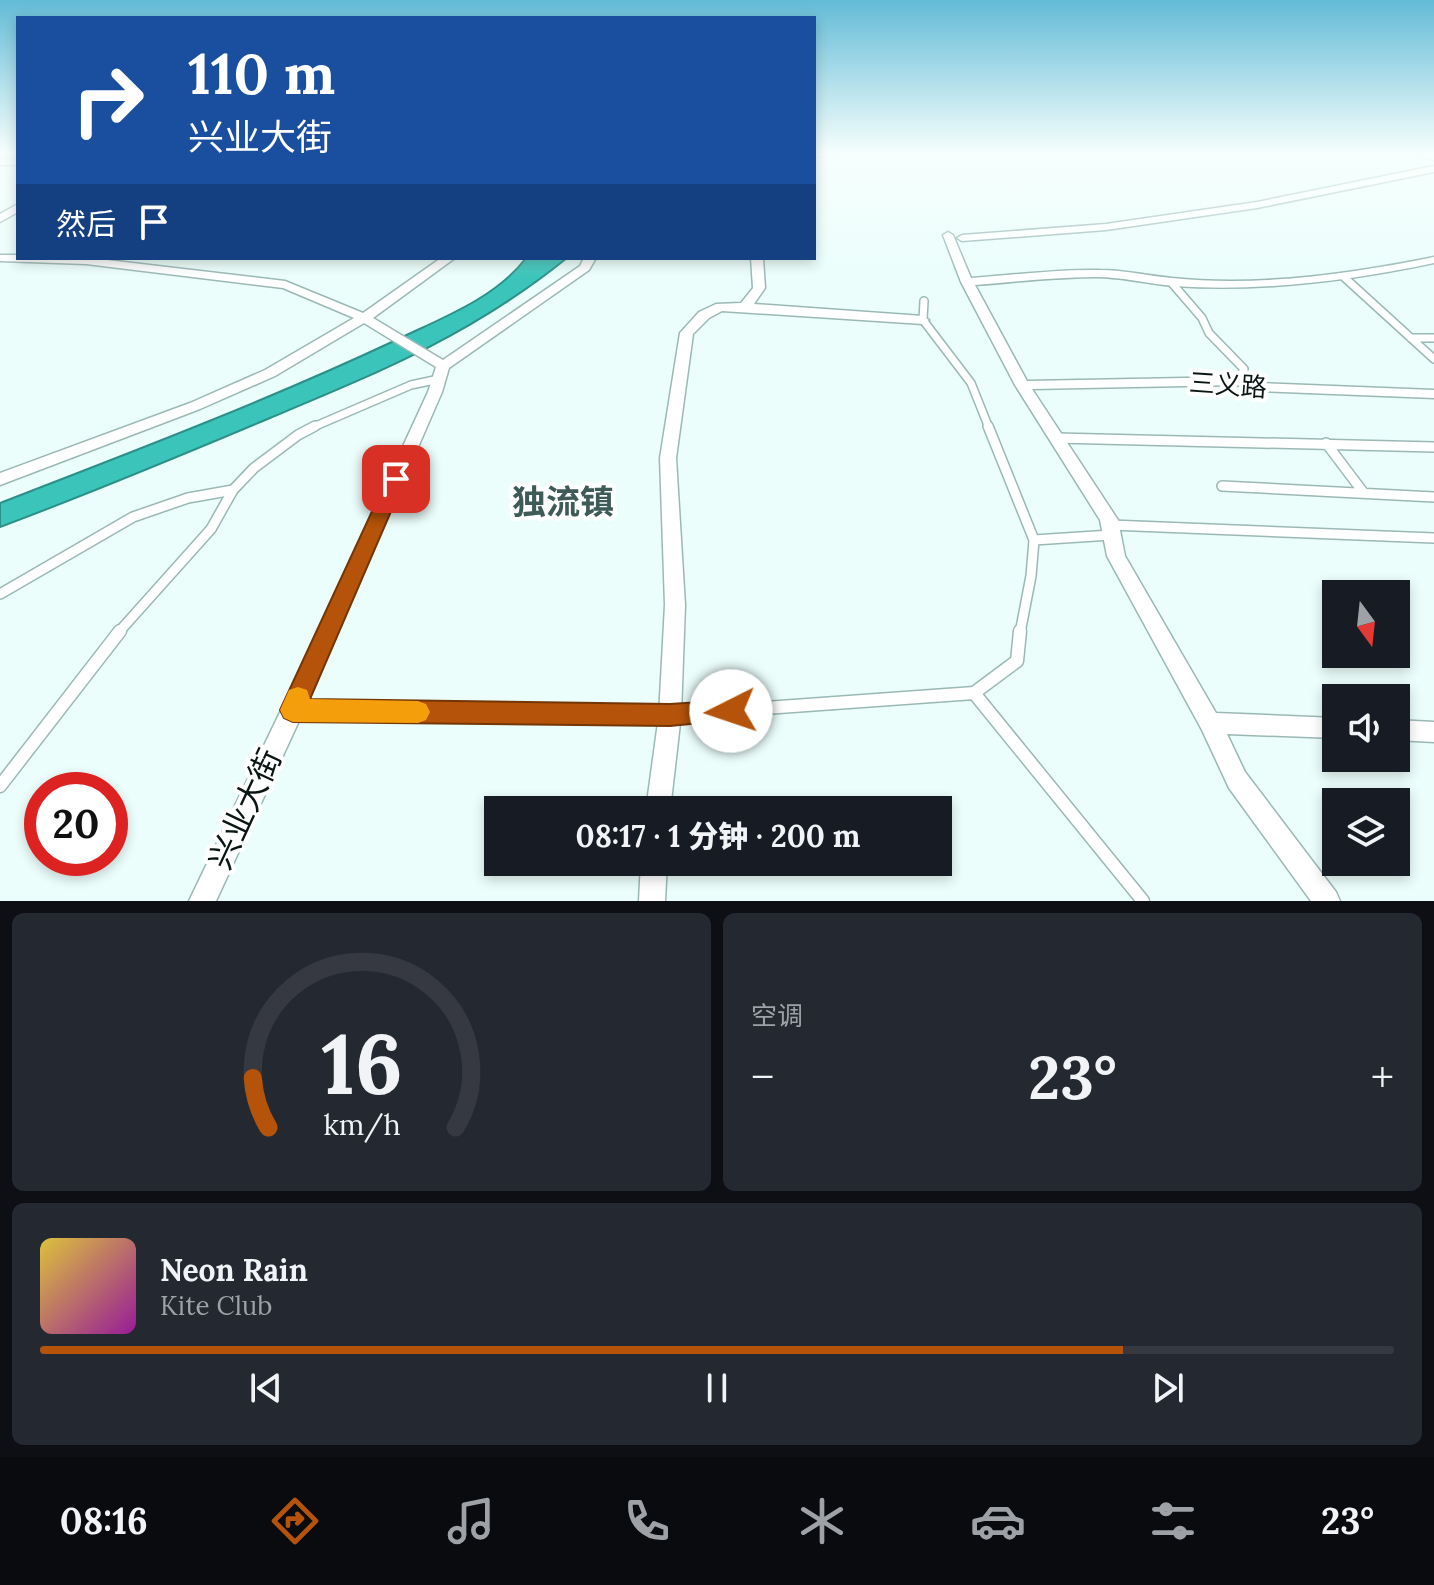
<!DOCTYPE html>
<html lang="zh">
<head>
<meta charset="utf-8">
<style>
  :root { --surface:#171b24; --page:#242831; --text:#f1f3f6; --muted:#9ea1a6; --line:#363941; --accent:#b45309 }
  body { margin:0; font-family:Lora,"Noto Sans SC",serif; background:var(--page); color:var(--text); height:100vh; display:flex; flex-direction:column; font-size:30px; white-space:nowrap }
  * { box-sizing:border-box; margin:0 }
  p { font-size:26px; color:var(--muted) }
  .icon { flex:none; width:44px; height:44px; fill:none; stroke:currentColor; stroke-width:2; stroke-linecap:round; stroke-linejoin:round }
  .map { position:relative; height:901px; overflow:hidden }
  .sheet { display:flex; flex-direction:column; gap:12px; padding:12px; background:#0d0f14; flex:1 }
  .sheet>* { flex:none }
  .guide { position:absolute; left:16px; top:16px; width:800px; height:244px; border-radius:0px; box-shadow:0 4px 12px #0003; background:#1a4fa0; color:#fff; overflow:hidden }
  .needle { width:52px; rotate:165deg }
  .tools { position:absolute; left:1322px; top:580px; display:grid; gap:16px }
  .tools a { display:grid; place-items:center; width:88px; height:88px; border-radius:0px; background:var(--surface); box-shadow:0 4px 12px #0003; font-size:40px }
  .speed { position:absolute; left:24px; top:772px; display:flex; gap:16px; font-size:40px; font-weight:700; text-align:center }
  .speed>* { display:grid; place-content:center; width:104px; height:104px; border-radius:50%; background:var(--surface); box-shadow:0 4px 12px #0003; line-height:1 }
  .speed .limit { border:12px solid #d22; background:#fff; color:#111 }
  .pin { position:absolute; display:grid; place-items:center; width:68px; height:68px; color:#fff; margin:-34px; border-radius:16px; box-shadow:0 4px 12px #0006 }
  .me { position:absolute; width:88px; margin:-44px; rotate:266deg; stroke-linejoin:round; filter:drop-shadow(0 0 6px #0008) }
  .turn { display:flex; align-items:center; gap:28px; height:168px; padding:0 40px; font-size:36px }
  .turn .icon { width:104px; height:104px; stroke-width:2.5 }
  .turn b { display:block; font-size:56px; line-height:68px }
  .then { display:flex; align-items:center; height:76px; padding:0 40px; background:#0003; gap:16px; font-size:30px }
  .big { font-size:60px; font-weight:800; line-height:1.1 }
  .sheet .card { flex:1; display:flex; flex-direction:column; justify-content:center; gap:12px; min-width:0; padding:0 28px; border-radius:12px; background:var(--page) }
  .sheet .dial { align-items:center; gap:0 }
  .dial svg { height:208px; overflow:visible; fill:none; stroke:var(--line); stroke-width:7; stroke-linecap:round; text-anchor:middle }
  .dial text { fill:var(--text); stroke:none }
  .song { display:flex; align-items:center; gap:24px }
  .cover { width:96px; height:96px; border-radius:12px; background:linear-gradient(135deg,hsl(50 70% 55%),hsl(300 70% 35%)) }
  .played { height:8px; border-radius:4px; background:linear-gradient(90deg,var(--accent) 80%,var(--line) 80%) }
  .keys { display:flex; justify-content:space-around; direction:ltr }
  .heat { display:flex; justify-content:space-between; align-items:center; font-size:44px; direction:ltr }
  .sheet .tiles { flex:1; display:grid; gap:12px; grid-template-columns:1fr 1fr }
  .card:last-child { grid-column:span 2 }
  .trip { position:absolute; left:484px; top:796px; width:468px; height:80px; border-radius:0px; background:var(--surface); box-shadow:0 4px 12px #0003; font-weight:800; line-height:80px; text-align:center }
  .tab-bar { display:flex; height:128px; justify-content:space-around; align-items:center; background:#090b0e; color:var(--muted) }
  .tab-bar .icon { width:56px; height:56px }
  .tab-bar .selected { color:var(--accent) }
  .tab-bar b { font-size:36px; color:var(--text) }
  .map>svg:first-child { display:block }
  .water { fill:#3bc5ba; stroke:#2c9088; stroke-width:2 }
  .lines { fill:none; stroke-linecap:round; stroke-linejoin:round }
  .service-far2-casing { stroke:#9ab9b5; stroke-width:10 }
  .service-far1-casing { stroke:#9ab9b5; stroke-width:12 }
  .service-casing { stroke:#9ab9b5; stroke-width:15 }
  .minor-casing { stroke:#9ab9b5; stroke-width:3 }
  .tertiary-casing { stroke:#9ab9b5; stroke-width:3 }
  .service-far2 { stroke:#fff; stroke-width:7 }
  .service-far1 { stroke:#fff; stroke-width:9 }
  .service { stroke:#fff; stroke-width:12 }
  .minor { fill:#fff; fill-rule:evenodd }
  .tertiary { fill:#fff; fill-rule:evenodd }
  .route { fill:#b45309; stroke:#753606; stroke-width:2 }
  .slow { fill:#f59e0b }
  .labels { text-anchor:middle; stroke-width:8; stroke-linejoin:round; paint-order:stroke }
  .street-label { font-size:26px; fill:#0a1614; stroke:#fff }
  .near-street-label { font-size:32px; fill:#0a1614; stroke:#fff }
  .district-label { font-size:34px; font-weight:bold; fill:#3f5b58; stroke:#fff }
</style>
</head>
<body>
<div class="map">
<svg width="1434" height="901" viewBox="0 0 1434 901">
  <rect width="100%" height="100%" fill="#ebfefb"/>
  <!-- water -->
  <path class="water" d="M526,258H567C473,334 380,372 270,418C180,456 91,493 0,527V503C132,452 266,401 394,341C439,319 495,299 526,258Z"/>
  <g class="lines">
    <!-- service-far2 casing -->
    <g class="service-far2-casing">
      <path id="service-far2" d="M1345,278L1434,359
        M1171,282L1202,318L1209,333L1244,369L1238,381
        M924,301L923,320L971,383L989,428
        M1411,338H1434
        M311,428L411,385L439,379"/>
    </g>
    <!-- service-far1 casing -->
    <g class="service-far1-casing">
      <path id="service-far1" d="M988,426L1034,540L1031,576L1020,633
        M1057,438L1434,447
        M1326,443L1363,492
        M1222,486L1434,497
        M1111,525L1434,538
        M1034,540L1111,535
        M0,594L133,517L188,498L233,490L254,468L298,435L315,426
        M118,633L211,529L233,490"/>
    </g>
    <!-- service casing -->
    <g class="service-casing">
      <path id="service" d="M974,693L1017,661L1020,631
        M296,710L670,715L974,693L1143,901
        M0,786L120,631"/>
    </g>
    <!-- minor casing -->
    <g class="minor-casing">
      <path id="minor" d="M1419,153L1434,154V160L1420,155Z
        M1434,166V172L1257,208L1106,230L962,241L957,238L962,235L1106,224L1257,202Z
        M18,204V212L0,222V214Z
        M948,232L953,235L971,278C1014,275 1057,269 1100,270C1125,270 1148,276 1172,278C1259,287 1350,274 1434,257V263C1349,281 1261,292 1174,286C1148,284 1123,277 1096,277C1055,277 1015,282 975,285L1027,381L1238,377L1260,383L1434,390V398L1259,391L1237,385L1032,389L1118,520L1125,556L1216,713L1336,718V738L1227,734L1245,772L1336,892L1340,901H1311L1229,788L1202,730L1107,556L1100,520L1015,385L961,282L943,235Z
        M0,255H18V258H90L285,281L363,313L441,258H455L373,318L443,360L580,266L584,258H596L589,270L449,368L442,392L304,710L216,901H189L284,704L428,392L436,367L364,323L275,376L200,409L0,485V473L190,403L265,370L354,318L283,288L86,264L0,261Z
        M751,258H763L765,288L754,304L923,316L929,320L923,324L722,311L709,318L693,334L676,458L685,605L681,715L670,810H646L659,715L665,605L660,458L680,333L699,312L716,304L741,303L753,288Z
        M1396,720L1434,722V742L1396,740Z
        M641,862H667L665,901H639Z"/>
    </g>
    <!-- tertiary casing -->
    <g class="tertiary-casing">
      <path id="tertiary" d="M814,153H840L814,157Z
        M0,159H18V165H0Z"/>
    </g>
    <!-- service-far2 -->
    <use href="#service-far2" class="service-far2"/>
    <!-- service-far1 -->
    <use href="#service-far1" class="service-far1"/>
    <!-- service -->
    <use href="#service" class="service"/>
    <!-- minor -->
    <use href="#minor" class="minor"/>
    <!-- tertiary -->
    <use href="#tertiary" class="tertiary"/>
  </g>
  <!-- sky -->
  <linearGradient id="sky" x2="0" y2="1"><stop stop-color="#63bbd6"/><stop offset="0.55" stop-color="#f6fffd"/><stop offset="1" stop-color="#f6fffd" stop-opacity="0"/></linearGradient>
  <rect width="1434" height="279" fill="url(#sky)"/>
  <!-- route -->
  <path class="route" d="M396,472L405,479L310,699L670,704L731,700L740,703L743,711L740,719L670,726L293,722L284,718L280,710L387,479Z"/>
  <!-- slow -->
  <path class="slow" d="M298,687L307,690L310,699L418,701L426,704L430,712L426,720L418,723L293,722L284,718L280,710L289,690Z"/>
  <g class="labels">
    <!-- street labels -->
    <g class="street-label">
      <text transform="translate(1228 385) rotate(4)" y="9">三义路</text>
    </g>
    <!-- near-street labels -->
    <g class="near-street-label">
      <text transform="translate(245 809) rotate(-65)" y="11">兴业大街</text>
    </g>
    <!-- district labels -->
    <g class="district-label">
      <text x="563" y="514">独流镇</text>
    </g>
  </g>
</svg>
<div class="tools">
<a><svg class="needle" viewBox="-14 -14 28 28"><path d="M0-13l5 13h-10z" fill="#e53935"/><path d="M0 13l5-13h-10z" fill="#9ea1a6"/></svg></a>
<a><svg class="icon" aria-label="sound" viewBox="0 0 24 24"><path d="M4 9h4l5-4v14l-5-4H4zM17 9q2 3 0 6"/></svg></a>
<a><svg class="icon" aria-label="layers" viewBox="0 0 24 24"><path d="M12 4l9 5-9 5-9-5zM3 14l9 5 9-5"/></svg></a>
</div>
<div class="speed"><div class="limit">20</div></div>
<div class="pin" style="left:396px;top:479px;background:#d93025"><svg class="icon" aria-label="arrive" viewBox="0 0 24 24"><path d="M6 21V4h12l-3 4 3 4H6"/></svg></div>
<svg class="me" style="left:731px;top:711px" viewBox="-20 -20 40 40"><circle r="19" fill="#fff"/><path d="M0-13L10 11 0 6-10 11z" fill="#b45309"/></svg>
<div class="trip">08:17 · 1 分钟 · 200 m</div>
<div class="guide">
<div class="turn"><svg class="icon" aria-label="right" viewBox="0 0 24 24"><path d="M7 20v-9h11M14 6l5 5-5 5"/></svg><div><b>110 m</b>兴业大街</div></div>
<div class="then">然后<svg class="icon" aria-label="arrive" viewBox="0 0 24 24"><path d="M6 21V4h12l-3 4 3 4H6"/></svg></div>
</div>
</div>
<section class="sheet">
<div class="tiles">
<div class="card dial"><svg viewBox="0 0 100 80">
<path d="M14 69A42 42 0 1 1 86 69"/>
<path d="M14 69A42 42 0 0 1 8 50" stroke="#b45309"/>
<text x="50" y="56" font-size="32" font-weight="700">16</text>
<text x="50" y="72" font-size="11">km/h</text>
</svg></div>
<div class="card"><p>空调</p>
<div class="heat"><a>−</a><b class="big">23°</b><a>+</a></div>
</div>
<div class="card">
<div class="song"><i class="cover"></i><div><b>Neon Rain</b><p>Kite Club</p></div></div>
<div class="played"></div>
<div class="keys"><svg class="icon" aria-label="previous" viewBox="0 0 24 24"><path d="M18 5L8 12l10 7zM5 5v14"/></svg><svg class="icon" aria-label="pause" viewBox="0 0 24 24"><path d="M8 5v14M16 5v14"/></svg><svg class="icon" aria-label="next" viewBox="0 0 24 24"><path d="M6 5l10 7-10 7zM19 5v14"/></svg></div>
</div>
</div>
</section>
<nav class="tab-bar">
<b>08:16</b>
<svg class="icon selected" aria-label="directions" viewBox="0 0 24 24"><path d="M12 3l9 9-9 9-9-9zM9 14v-3h6M13 9l2 2-2 2"/></svg>
<svg class="icon" aria-label="music" viewBox="0 0 24 24"><path d="M9 18V5l10-2v13"/><circle cx="6" cy="18" r="3"/><circle cx="16" cy="16" r="3"/></svg>
<svg class="icon" aria-label="phone" viewBox="0 0 24 24"><path d="M5 4h4l2 5-3 2q2 4 5 5l2-3 5 2v4C11 20 4 13 5 4z"/></svg>
<svg class="icon" aria-label="climate" viewBox="0 0 24 24"><path d="M12 3v18M4 7l16 10M4 17L20 7"/></svg>
<svg class="icon" aria-label="car" viewBox="0 0 24 24"><path d="M5 17H2v-5l4-1 3-4h7l3 4 3 1v5h-3M9 17h6M6 11h13"/><circle cx="7" cy="17" r="2"/><circle cx="17" cy="17" r="2"/></svg>
<svg class="icon" aria-label="filters" viewBox="0 0 24 24"><path d="M4 7h16M4 17h16"/><circle cx="9" cy="7" r="2"/><circle cx="15" cy="17" r="2"/></svg>
<b>23°</b>
</nav>
</body>
</html>
